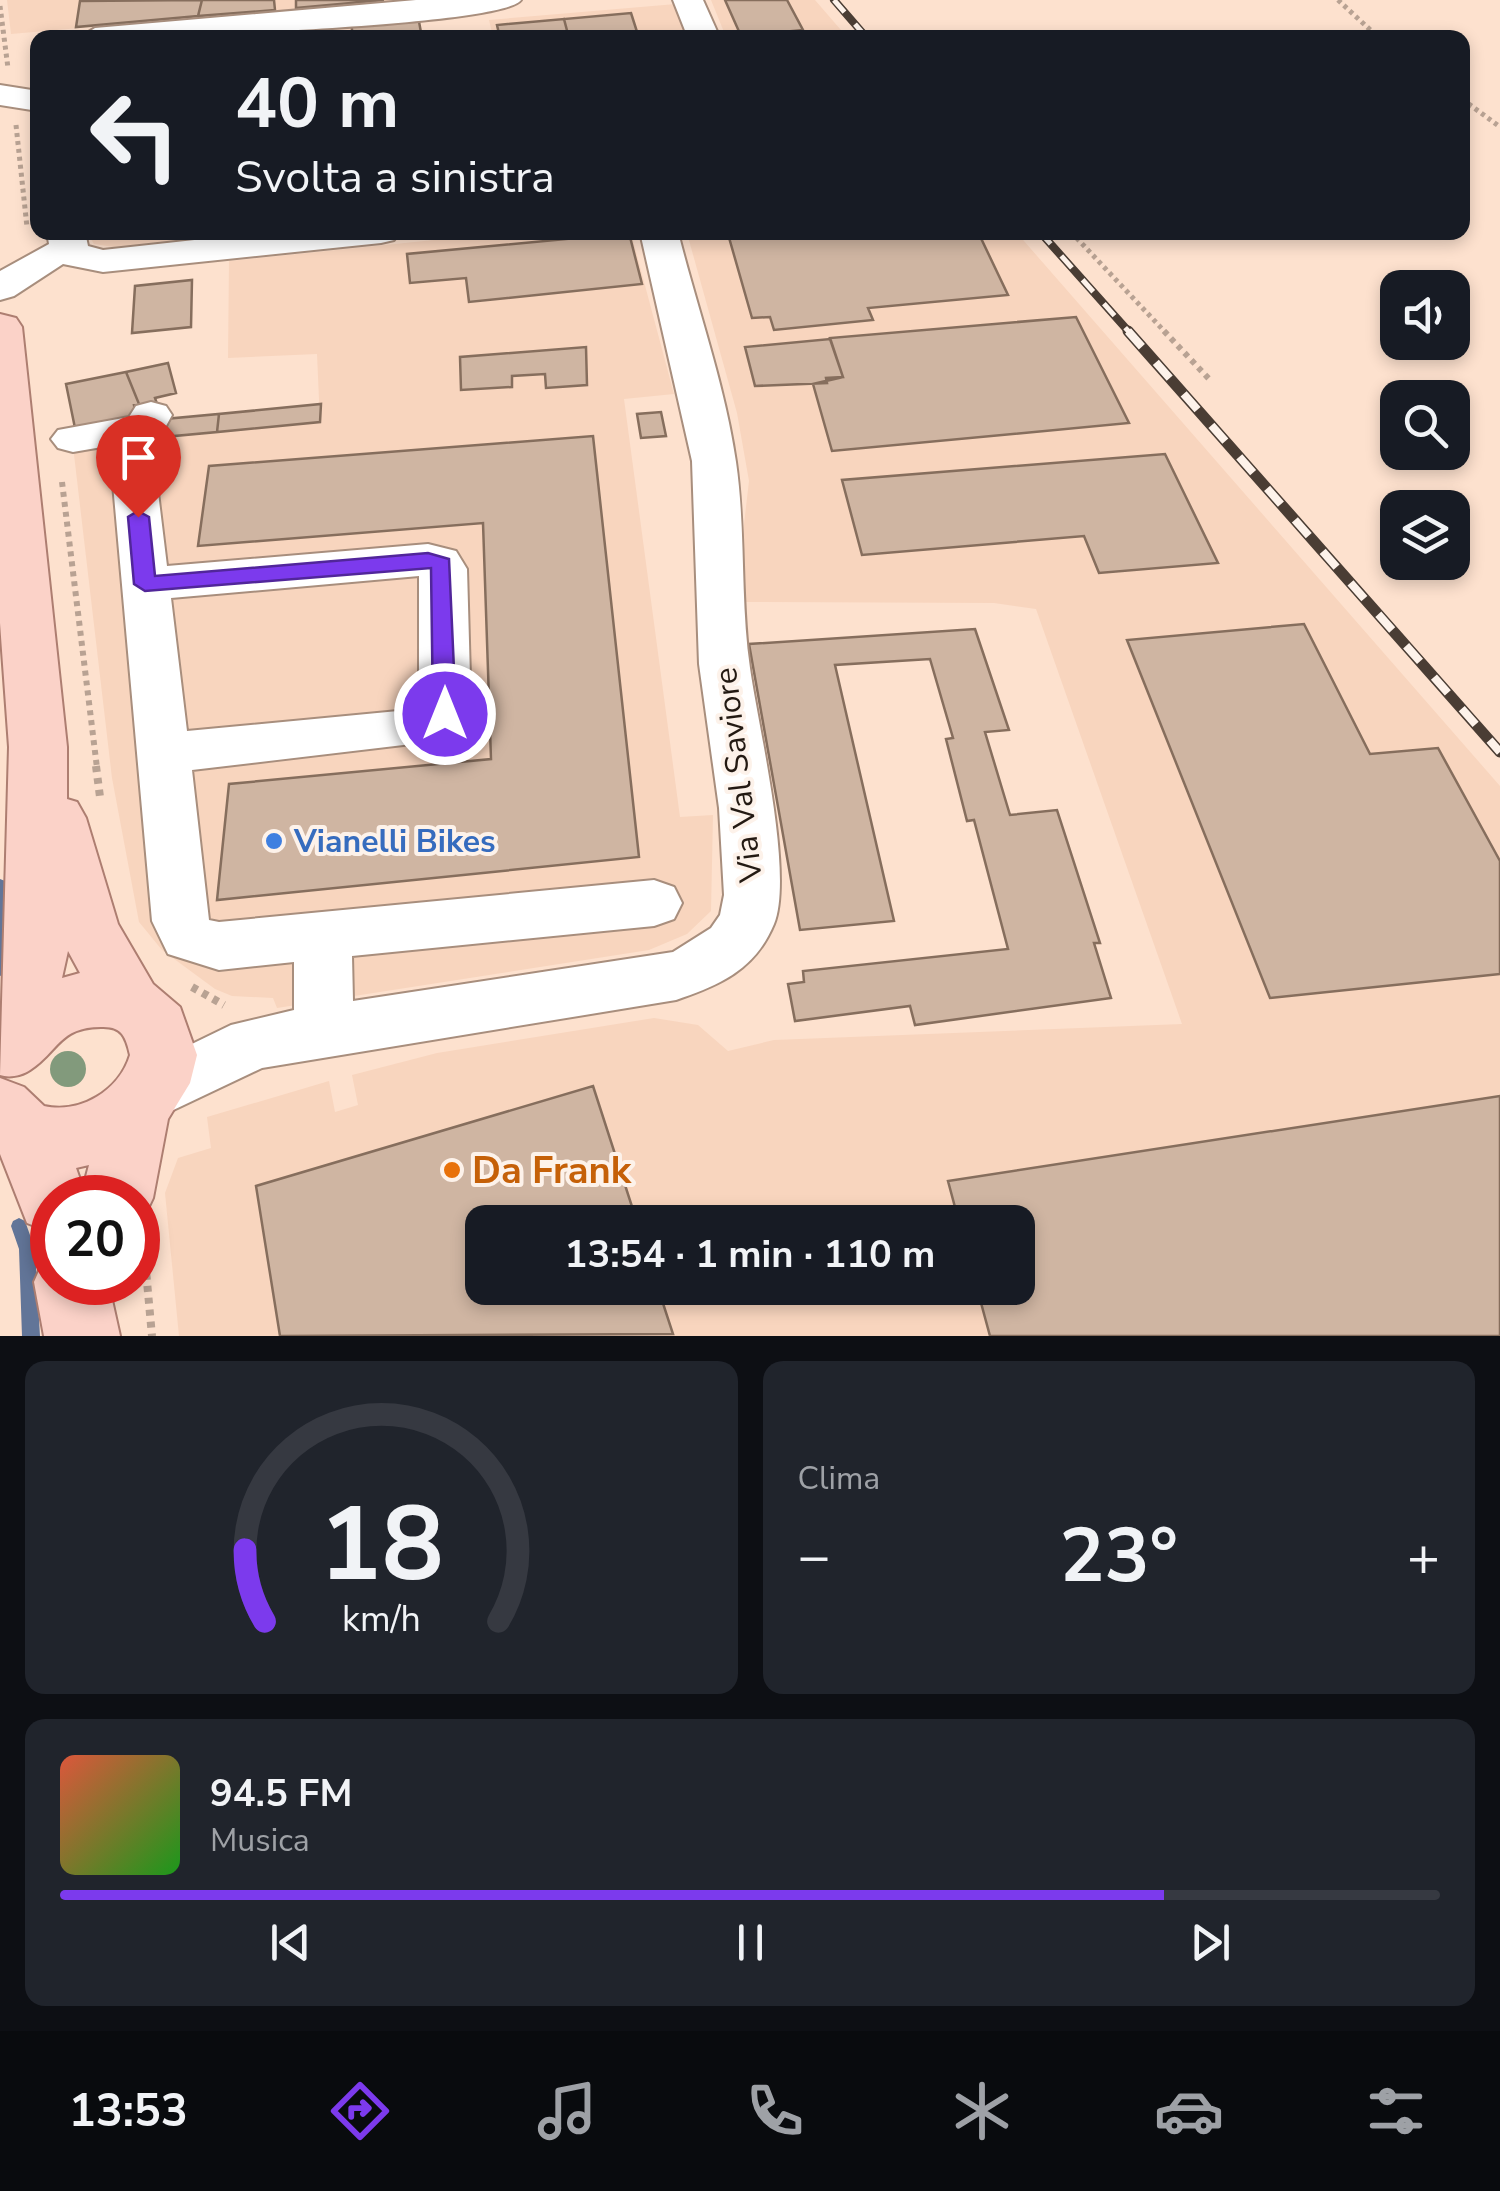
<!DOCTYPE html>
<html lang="it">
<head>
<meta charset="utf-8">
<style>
  :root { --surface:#171b24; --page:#20242c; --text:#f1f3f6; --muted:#9ea1a6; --line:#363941; --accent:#7c3aed }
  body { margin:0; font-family:"Nunito Sans",sans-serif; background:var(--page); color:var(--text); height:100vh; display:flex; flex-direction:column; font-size:38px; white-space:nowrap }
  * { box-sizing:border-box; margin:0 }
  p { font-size:32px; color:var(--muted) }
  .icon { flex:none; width:55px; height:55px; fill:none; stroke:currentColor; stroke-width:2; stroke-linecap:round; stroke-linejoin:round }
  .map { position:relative; height:1336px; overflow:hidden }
  .panel { display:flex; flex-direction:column; gap:25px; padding:25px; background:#0d0f14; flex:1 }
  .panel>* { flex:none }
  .hud { position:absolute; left:30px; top:30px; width:1440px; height:210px; border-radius:20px; box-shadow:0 5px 15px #0003; background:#171b24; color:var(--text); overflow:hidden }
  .buttons { position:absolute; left:1380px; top:270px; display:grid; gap:20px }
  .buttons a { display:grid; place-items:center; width:90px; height:90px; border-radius:20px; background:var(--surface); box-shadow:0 5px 15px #0003; font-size:50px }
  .speed { position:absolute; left:30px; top:1175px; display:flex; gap:20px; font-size:50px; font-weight:700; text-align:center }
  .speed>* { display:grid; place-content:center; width:130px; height:130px; border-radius:50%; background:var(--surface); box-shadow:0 5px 15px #0003; line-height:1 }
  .speed .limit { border:15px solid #d22; background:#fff; color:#111 }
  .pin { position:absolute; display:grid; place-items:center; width:85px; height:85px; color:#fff; margin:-102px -42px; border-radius:50% 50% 50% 0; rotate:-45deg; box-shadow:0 0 10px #0007 }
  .pin .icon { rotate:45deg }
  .me { position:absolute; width:110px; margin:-55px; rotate:0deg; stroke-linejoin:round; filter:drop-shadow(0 0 8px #0008) }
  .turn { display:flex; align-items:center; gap:35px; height:210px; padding:0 40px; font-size:45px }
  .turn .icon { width:130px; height:130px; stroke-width:2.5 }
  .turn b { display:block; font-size:70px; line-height:85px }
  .big { font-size:75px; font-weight:700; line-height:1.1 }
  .panel .card { flex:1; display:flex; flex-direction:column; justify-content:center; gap:15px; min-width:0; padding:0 35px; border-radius:20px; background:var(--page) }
  .panel .dial { align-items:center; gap:0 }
  .dial svg { height:260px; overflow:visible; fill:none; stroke:var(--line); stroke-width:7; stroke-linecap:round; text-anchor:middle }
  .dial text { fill:var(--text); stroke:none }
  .song { display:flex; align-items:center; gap:30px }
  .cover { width:120px; height:120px; border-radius:15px; background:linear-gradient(135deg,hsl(10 70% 55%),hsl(120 70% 35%)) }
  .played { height:10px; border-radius:5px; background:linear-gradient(90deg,var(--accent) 80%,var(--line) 80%) }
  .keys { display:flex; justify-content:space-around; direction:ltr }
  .heat { display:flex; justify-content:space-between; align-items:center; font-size:55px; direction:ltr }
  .panel .tiles { flex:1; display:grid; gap:25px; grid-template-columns:1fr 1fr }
  .card:last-child { grid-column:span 2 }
  .trip { position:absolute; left:465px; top:1205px; width:570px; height:100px; border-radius:20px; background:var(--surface); box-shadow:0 5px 15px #0003; font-weight:700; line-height:100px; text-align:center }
  .menu { display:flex; height:160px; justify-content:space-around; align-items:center; background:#090b0e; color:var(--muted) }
  .menu .icon { width:70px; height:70px }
  .menu .on { color:var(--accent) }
  .menu b { font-size:45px; color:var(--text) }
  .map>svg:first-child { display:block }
  .built { fill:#f8d5be; fill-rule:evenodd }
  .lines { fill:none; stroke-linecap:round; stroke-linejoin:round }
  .stream { fill:#627598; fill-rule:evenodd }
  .building { fill:#cfb5a2; stroke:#866e5d; stroke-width:2.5 }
  .minor-casing { stroke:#a88e7d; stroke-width:4 }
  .major-casing { stroke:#ad7e71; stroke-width:4 }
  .path-far2 { stroke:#b8a293; stroke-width:5; stroke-dasharray:4 4; stroke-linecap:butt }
  .path-far1 { stroke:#b8a293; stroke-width:6; stroke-dasharray:5 5; stroke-linecap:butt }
  .path { stroke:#b8a293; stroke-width:8; stroke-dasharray:6 6; stroke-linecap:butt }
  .minor { fill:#fff; fill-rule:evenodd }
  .major { fill:#fbd2c8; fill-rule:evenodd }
  .rail-far1-casing { stroke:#4a3d34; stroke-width:8 }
  .rail-casing { stroke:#4a3d34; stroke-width:11 }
  .rail-far1 { stroke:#fdf2ea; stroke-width:5; stroke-dasharray:16; stroke-linecap:butt }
  .rail { stroke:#fdf2ea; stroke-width:8; stroke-dasharray:21; stroke-linecap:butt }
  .tree { fill:#829a7c }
  .route { fill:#7c3aed; stroke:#51269a; stroke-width:2.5 }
  .shop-dot { fill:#3f7fe0; stroke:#fdf2ea; stroke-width:4 }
  .food-dot { fill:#e8710a; stroke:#fdf2ea; stroke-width:4 }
  .labels { text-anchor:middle; stroke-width:8; stroke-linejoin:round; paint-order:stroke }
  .street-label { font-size:32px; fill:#231912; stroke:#fdf2ea }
  .shop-label { font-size:32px; font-weight:bold; fill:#366cbe; stroke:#fdf2ea; text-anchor:start }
  .near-food-label { font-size:38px; font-weight:bold; fill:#c56008; stroke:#fdf2ea; text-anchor:start }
</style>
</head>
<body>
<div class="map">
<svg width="1500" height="1336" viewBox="0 0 1500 1336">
  <rect width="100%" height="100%" fill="#fde1ce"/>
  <!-- built -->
  <path class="built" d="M7,0H400L11,34Z
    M711,0H815L847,37H726Z
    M676,4L688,37H493L489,20Z
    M418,16L422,37L176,38Z
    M87,233H268L114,247L94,244Z
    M502,233H631L674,394L624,399L680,817L713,815L711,911L687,934L649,950L277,1008L273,998L232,996L215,989L162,950L139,922L112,778L73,446L320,422L317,354L228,358L229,261Z
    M687,233H1017L1500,786V1336H179L165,1193L178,1158L211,1148L207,1117L329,1081L335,1112L358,1105L352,1075L437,1053L654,1018L698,1025L728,1051L774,1040L1182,1024L1036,609L994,603L735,602L749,481L737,413ZM482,1222H1018V1288H482Z"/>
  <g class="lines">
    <!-- stream -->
    <path class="stream" d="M0,879L5,881L7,885C9,915 15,946 5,974L0,976Z
      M19,1218L25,1221L35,1249L40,1336H22L19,1249L11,1226L13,1221Z"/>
  </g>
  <!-- building -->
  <path class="building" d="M202,0L198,16L76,27L80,1Z
    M274,0L275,10L198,16L202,0Z
    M296,0H384L296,8Z
    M725,0H787L803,30L741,36Z
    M631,13L639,38H569L564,19Z
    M418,16L422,38H353L351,22Z
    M564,19L569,38H500L497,25Z
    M978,232L1008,295L868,308L873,320L774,330L770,317L752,318L728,234Z
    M629,233L642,284L469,302L466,278L410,283L407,254Z
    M192,280L191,327L132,333L135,286Z
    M1076,317L1129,423L832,451L813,384L843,377L830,338Z
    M830,339L843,377L826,378L827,383L755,386L745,347Z
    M586,347L587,385L546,388L545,374L512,376V387L461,390L460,357Z
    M168,363L176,393L155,398L158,407L135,412L134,405L139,404L126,372Z
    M126,372L139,404L134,405L137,420L76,433L66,384Z
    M321,404L320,422L217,432L219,414Z
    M661,412L666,436L641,438L637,414Z
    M219,414L217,432L163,437L165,419Z
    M593,436L639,857L217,900L229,784L491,759L483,523L198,546L209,466Z
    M1165,454L1218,563L1099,573L1084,536L862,555L842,480Z
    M1304,624L1370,754L1438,748L1500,861V974L1270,998L1127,640Z
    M975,629L1009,730L985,732L1010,815L1057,810L1100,943H1094L1111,998L915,1025L910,1006L795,1021L788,984L804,982L803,971L1008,949L974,820L967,821L946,739L953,738L930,659L835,665L894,921L800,930L749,644Z
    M593,1086L637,1222H482V1288H658L673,1334L280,1336L256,1186Z
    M1500,1096V1336H990L977,1288H1018V1222H959L948,1181Z"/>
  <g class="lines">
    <!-- minor casing -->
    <g class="minor-casing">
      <path id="minor" d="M416,0H521C503,27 133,38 79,38L95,28Z
        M673,0H703L720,38H688Z
        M0,85L38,91V111L0,105Z
        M47,232H85L88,246L103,250L267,232H399L394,240L381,243L103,272L63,264L14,296L0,300V271L49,244Z
        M640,232H678C697,308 725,385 736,462C746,530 740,600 750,668C758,725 794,875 774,924C755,970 720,985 676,1000L262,1068L146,1123L124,1115L115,1096L124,1077L231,1025L294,1010V962L219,970L168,954L152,921L113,484L119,474L135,470L151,474L157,484L167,566L428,544L456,551L467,569L471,714L454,739L192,770L209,920L219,922L654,880L674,887L682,903L674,919L654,926L352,956L353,1001L673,952L711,928L720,915L724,895L719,808L699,664L692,461ZM419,576V709L187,731L171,598Z
        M151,402L166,406L172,415L160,437L73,452L58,448L51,439L58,430L129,417L136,406Z"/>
    </g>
    <!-- major casing -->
    <g class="major-casing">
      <path id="major" d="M0,314L16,318L22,327L67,747V799L77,802L86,818L118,924L153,984L180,1007L197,1055L190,1083L168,1119L153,1198L142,1221L138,1223V1198H52V1233L27,1223L0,1154V1078L24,1087L44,1106C80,1114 119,1091 130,1055C126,1037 122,1026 101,1027C59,1027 58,1052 30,1070C21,1076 9,1078 0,1075L9,747L0,623ZM68,951L80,973L62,978ZM89,1165L83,1188L76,1168Z
        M52,1254V1282H108L120,1336H44L34,1282L45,1257Z"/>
    </g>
    <!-- path-far2 -->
    <path class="path-far2" d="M1338,0L1379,38
      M0,6L8,68
      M1462,99L1500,127
      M16,125L27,227
      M1071,232L1166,333"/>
    <!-- path-far1 -->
    <path class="path-far1" d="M1164,331L1210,380
      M62,482L97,768"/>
    <!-- path -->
    <path class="path" d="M96,766L100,797
      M192,987L224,1005
      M143,1238L152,1336"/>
    <!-- minor -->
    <use href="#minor" class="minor"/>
    <!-- major -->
    <use href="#major" class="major"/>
    <!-- rail-far1 casing -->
    <g class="rail-far1-casing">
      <path id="rail-far1" d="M834,0L867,38
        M1040,232L1130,333"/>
    </g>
    <!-- rail casing -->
    <g class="rail-casing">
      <path id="rail" d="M1128,331L1500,752"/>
    </g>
    <!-- rail-far1 -->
    <use href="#rail-far1" class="rail-far1"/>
    <!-- rail -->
    <use href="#rail" class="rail"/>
  </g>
  <!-- trees -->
  <circle class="tree" cx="68" cy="1069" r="18"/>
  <!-- route -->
  <path class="route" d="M138,511L149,517L155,576L428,553L449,559L456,714L453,720L445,723L433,714L431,568L145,591L134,584L128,517Z"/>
  <!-- markers -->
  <circle class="shop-dot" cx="274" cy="841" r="10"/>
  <circle class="food-dot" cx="452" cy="1170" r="10"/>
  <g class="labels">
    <!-- street labels -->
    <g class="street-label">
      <text transform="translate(738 775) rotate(-97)" y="11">Via Val Saviore</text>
    </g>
    <!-- shop labels -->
    <g class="shop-label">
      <text x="294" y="852">Vianelli Bikes</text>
    </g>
    <!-- near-food labels -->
    <g class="near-food-label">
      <text x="472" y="1183">Da Frank</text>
    </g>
  </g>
</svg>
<div class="buttons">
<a><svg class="icon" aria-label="sound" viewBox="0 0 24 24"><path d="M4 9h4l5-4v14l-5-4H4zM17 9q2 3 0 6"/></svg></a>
<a><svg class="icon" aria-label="search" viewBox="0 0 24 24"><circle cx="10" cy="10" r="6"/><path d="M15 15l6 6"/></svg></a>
<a><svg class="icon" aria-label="layers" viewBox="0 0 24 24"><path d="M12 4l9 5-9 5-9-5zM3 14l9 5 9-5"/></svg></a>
</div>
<div class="speed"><div class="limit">20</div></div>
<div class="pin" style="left:138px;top:517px;background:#d93025"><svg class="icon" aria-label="arrive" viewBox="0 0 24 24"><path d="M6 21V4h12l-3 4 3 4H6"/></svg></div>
<svg class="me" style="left:445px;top:714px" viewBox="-20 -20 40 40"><circle r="17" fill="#7c3aed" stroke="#fff" stroke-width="3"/><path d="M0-11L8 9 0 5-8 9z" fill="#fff"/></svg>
<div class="trip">13:54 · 1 min · 110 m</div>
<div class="hud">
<div class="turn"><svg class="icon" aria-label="left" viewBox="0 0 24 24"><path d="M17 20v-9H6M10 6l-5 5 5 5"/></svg><div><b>40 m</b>Svolta a sinistra</div></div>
</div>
</div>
<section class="panel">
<div class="tiles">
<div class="card dial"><svg viewBox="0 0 100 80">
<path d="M14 69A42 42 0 1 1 86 69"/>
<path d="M14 69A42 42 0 0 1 8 47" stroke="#7c3aed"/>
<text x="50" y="56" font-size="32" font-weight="700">18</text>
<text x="50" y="72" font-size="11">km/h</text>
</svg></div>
<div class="card"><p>Clima</p>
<div class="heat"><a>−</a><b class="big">23°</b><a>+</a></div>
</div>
<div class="card">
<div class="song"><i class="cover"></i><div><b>94.5 FM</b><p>Musica</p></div></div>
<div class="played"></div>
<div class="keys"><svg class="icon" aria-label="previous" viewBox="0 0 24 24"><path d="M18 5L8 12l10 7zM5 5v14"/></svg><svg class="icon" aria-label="pause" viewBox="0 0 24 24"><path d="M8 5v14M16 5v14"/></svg><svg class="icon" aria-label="next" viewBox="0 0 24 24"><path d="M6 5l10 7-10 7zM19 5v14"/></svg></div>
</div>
</div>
</section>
<nav class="menu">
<b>13:53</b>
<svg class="icon on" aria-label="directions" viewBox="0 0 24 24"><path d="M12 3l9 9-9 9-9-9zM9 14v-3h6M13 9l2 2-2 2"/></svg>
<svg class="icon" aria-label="music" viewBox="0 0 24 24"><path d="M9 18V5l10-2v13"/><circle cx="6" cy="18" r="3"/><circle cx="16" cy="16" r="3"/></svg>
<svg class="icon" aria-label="phone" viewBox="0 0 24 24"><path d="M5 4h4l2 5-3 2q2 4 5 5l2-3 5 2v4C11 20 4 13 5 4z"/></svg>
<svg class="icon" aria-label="climate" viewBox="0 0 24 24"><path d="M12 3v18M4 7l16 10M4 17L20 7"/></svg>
<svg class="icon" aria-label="car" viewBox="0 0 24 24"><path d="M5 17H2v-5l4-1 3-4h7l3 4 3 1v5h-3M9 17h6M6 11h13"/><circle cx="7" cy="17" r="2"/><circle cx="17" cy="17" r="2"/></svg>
<svg class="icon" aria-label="filters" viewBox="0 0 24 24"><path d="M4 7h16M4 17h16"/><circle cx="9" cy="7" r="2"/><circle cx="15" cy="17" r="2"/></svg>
</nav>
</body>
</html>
